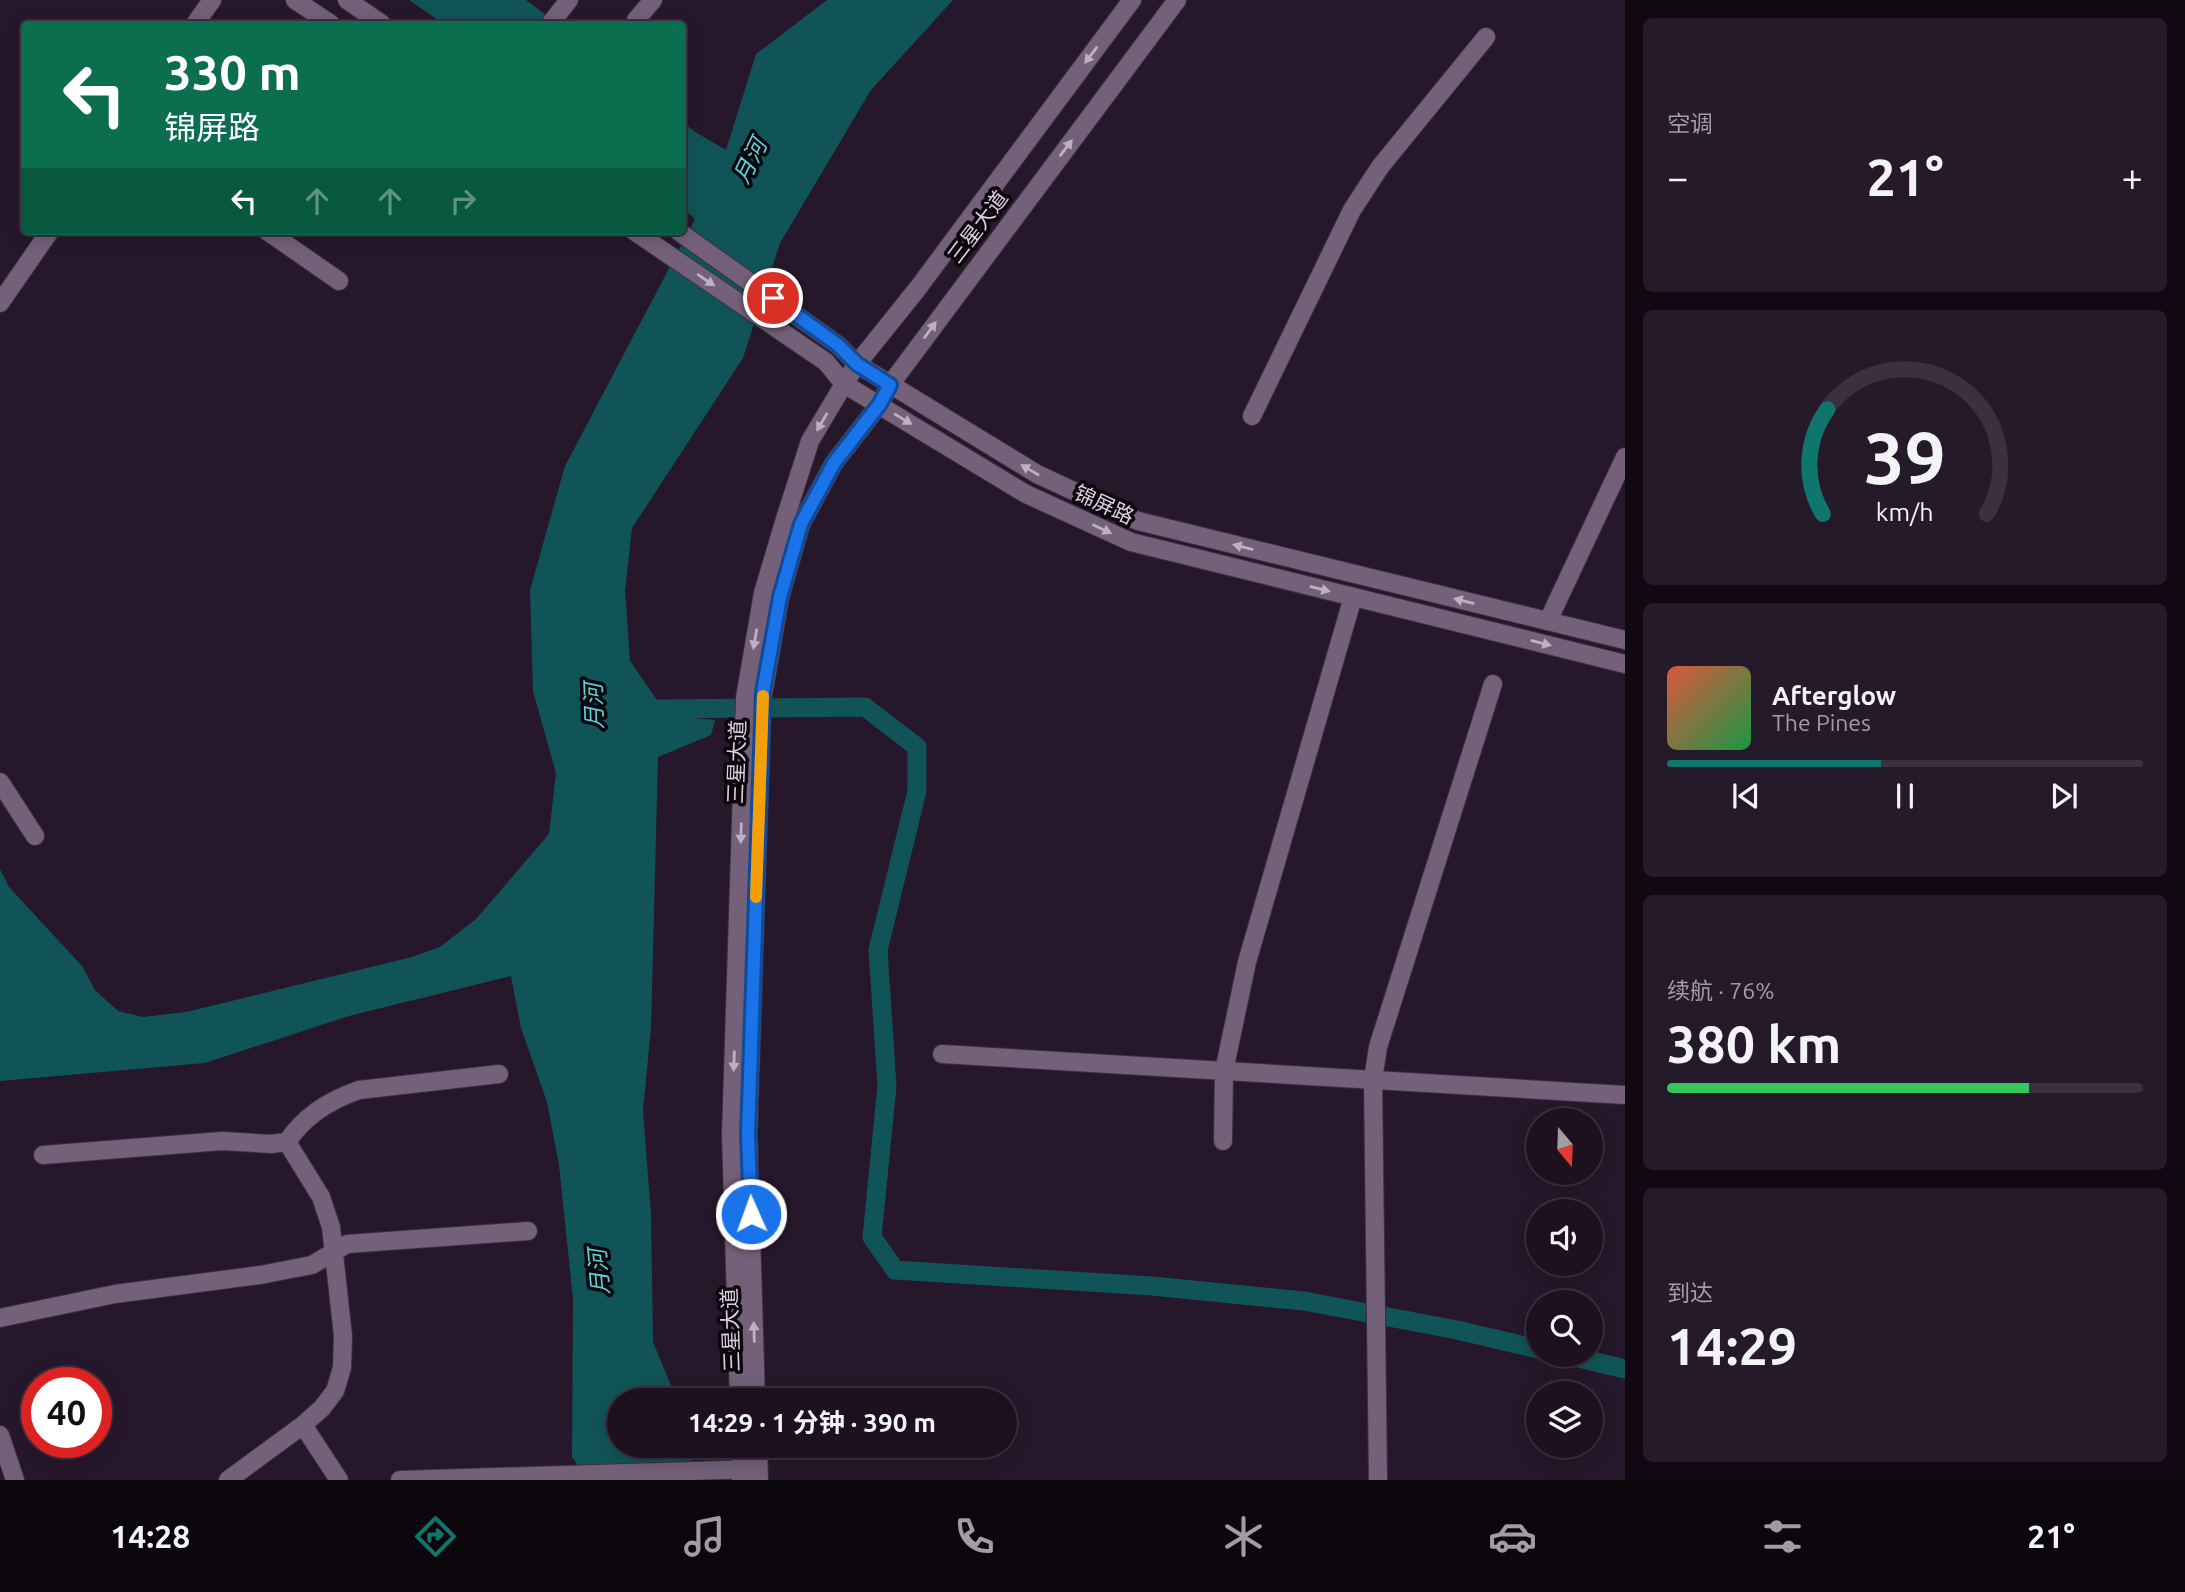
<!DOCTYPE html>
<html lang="zh">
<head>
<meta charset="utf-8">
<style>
  :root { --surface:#1d1120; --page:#251a29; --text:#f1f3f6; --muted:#a09da5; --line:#3b313e; --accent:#0f766e }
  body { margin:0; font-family:Ubuntu,"Noto Sans SC",sans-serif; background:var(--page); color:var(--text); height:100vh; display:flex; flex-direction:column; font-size:26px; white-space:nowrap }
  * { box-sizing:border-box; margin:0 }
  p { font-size:23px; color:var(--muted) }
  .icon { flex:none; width:38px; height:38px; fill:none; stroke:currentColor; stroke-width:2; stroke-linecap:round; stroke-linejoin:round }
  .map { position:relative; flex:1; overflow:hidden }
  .side { display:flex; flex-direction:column; gap:18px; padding:18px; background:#100912; width:560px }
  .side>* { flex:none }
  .hud { position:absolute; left:21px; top:21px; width:665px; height:214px; border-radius:7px; box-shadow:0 4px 18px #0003,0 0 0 2px var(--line); background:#0b6e4f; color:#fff; overflow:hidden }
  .needle { width:46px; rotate:161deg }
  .controls { position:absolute; left:1526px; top:1108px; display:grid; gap:14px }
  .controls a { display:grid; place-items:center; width:77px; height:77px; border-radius:50%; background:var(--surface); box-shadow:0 4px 18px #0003,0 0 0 2px var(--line); font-size:35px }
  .speed { position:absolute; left:21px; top:1367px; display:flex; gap:14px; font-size:35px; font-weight:700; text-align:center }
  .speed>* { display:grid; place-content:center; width:91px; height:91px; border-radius:50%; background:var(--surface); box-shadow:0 4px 18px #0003,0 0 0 2px var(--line); line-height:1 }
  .speed .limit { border:10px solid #d22; background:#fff; color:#111 }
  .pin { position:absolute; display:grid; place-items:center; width:60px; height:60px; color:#fff; margin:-30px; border:4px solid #fff; border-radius:50%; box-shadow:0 2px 7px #0007 }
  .me { position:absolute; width:77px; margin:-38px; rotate:358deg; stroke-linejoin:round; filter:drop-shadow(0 0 5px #0008) }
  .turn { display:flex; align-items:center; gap:24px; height:147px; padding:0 28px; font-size:32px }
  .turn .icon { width:91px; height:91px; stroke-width:2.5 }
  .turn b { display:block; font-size:49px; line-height:60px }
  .lanes { display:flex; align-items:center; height:66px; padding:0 28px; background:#0003; justify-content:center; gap:35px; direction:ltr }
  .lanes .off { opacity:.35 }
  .big { font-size:52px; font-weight:700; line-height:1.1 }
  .side .widget { flex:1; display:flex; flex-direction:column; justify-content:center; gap:10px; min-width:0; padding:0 24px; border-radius:10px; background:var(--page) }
  .side .dial { align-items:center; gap:0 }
  .dial svg { height:182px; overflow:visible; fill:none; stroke:var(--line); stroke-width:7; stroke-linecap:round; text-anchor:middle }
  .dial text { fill:var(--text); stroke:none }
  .song { display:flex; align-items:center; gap:21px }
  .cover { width:84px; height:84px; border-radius:10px; background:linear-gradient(135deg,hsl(10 70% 55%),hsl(140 70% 35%)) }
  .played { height:7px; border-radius:4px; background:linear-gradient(90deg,var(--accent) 45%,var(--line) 45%) }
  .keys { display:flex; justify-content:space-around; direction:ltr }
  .heat { display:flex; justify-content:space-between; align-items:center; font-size:38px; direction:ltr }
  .charge { height:10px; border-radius:5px; background:linear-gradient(90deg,#34c759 76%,var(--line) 0) }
  .trip { position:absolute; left:607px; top:1388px; width:410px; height:70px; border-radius:35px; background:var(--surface); box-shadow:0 4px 18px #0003,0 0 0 2px var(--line); font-weight:700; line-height:70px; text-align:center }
  .menu { display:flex; height:112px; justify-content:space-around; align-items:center; background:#0c070d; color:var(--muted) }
  .menu .icon { width:49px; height:49px }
  .menu .current { color:var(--accent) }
  .menu b { font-size:32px; color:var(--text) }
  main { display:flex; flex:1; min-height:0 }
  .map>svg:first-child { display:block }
  .water { fill:#115457 }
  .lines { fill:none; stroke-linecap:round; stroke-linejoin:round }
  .canal { stroke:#115457; stroke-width:19 }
  .minor-casing { stroke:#3c3140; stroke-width:20 }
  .tertiary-casing { stroke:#3c3140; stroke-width:20 }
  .minor { stroke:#746179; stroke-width:18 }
  .tertiary { stroke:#746179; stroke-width:18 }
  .oneway { fill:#bdb0c0 }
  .route-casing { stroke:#114b97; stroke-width:18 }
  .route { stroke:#1a73e8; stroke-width:12 }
  .slow { stroke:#f59e0b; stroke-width:12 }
  .labels { text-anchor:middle; stroke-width:7; stroke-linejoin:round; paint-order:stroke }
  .street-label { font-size:21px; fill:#dcd2df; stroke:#0c060d }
  .water-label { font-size:23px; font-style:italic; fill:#59d4da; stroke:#0c060d }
</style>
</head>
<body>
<main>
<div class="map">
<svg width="1625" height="1480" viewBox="0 0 1625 1480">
  <rect width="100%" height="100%" fill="#27172b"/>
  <!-- water -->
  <path class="water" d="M409,0H526L558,24H444Z
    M827,0H953L871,90L780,243L743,358L632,528L625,591L630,661L668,716L715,720L711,735L658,757L651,1028L643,1111L651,1214L653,1342L677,1400H620V1446H695L696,1447L685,1480H584V1474L572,1457L573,1299L559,1165L547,1102L521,1028L511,976L349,1016L205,1063L0,1081V869L9,887L82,966L95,990L118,1011L143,1017L186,1012L412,957L440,947L476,919L549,834L556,773L533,691L530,590L565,466L695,219L683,209V122L695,132L726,150L756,54Z"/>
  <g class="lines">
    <!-- canal -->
    <path class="canal" d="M639,705L655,709L865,707L917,747V791L878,950L887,1086L872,1237L895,1270L1152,1286L1304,1301L1457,1330L1538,1349
      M1562,1354L1625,1369"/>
    <!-- minor casing -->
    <g class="minor-casing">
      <path id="minor" d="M636,20L653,0
        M195,24L212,0
        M550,24L569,0
        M267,231L339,281
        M0,303L50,231
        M1252,416L1352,210L1380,167L1486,37
        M1548,621L1625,457
        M0,782L35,836
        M942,1054L1625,1095
        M1223,1141L1224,1071L1247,962L1353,597
        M43,1155L222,1141L271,1144L287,1142C304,1116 330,1100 359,1090L499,1074
        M0,1318L115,1294L260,1275L312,1265L347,1244L528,1231
        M303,1425L339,1480
        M0,1435L15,1480
        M228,1480L303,1425L322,1408L335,1391L342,1368L343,1336L331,1227L321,1197L287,1142
        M400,1480L755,1469
        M1378,1480L1373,1080L1378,1047L1493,684"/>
    </g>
    <!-- tertiary casing -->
    <g class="tertiary-casing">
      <path id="tertiary" d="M295,0L331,24
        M347,0L382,24
        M634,231L826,362L844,384L1026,494L1131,542L1625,664
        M678,231L838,345L857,364L1037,474L1138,521L1625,640
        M739,1400L731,1134L745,698L763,593L785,519L810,441L844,384L857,364L918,288L1132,0
        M756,1400L748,1134L762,700L780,597L801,524L834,463L879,405L890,385L1177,0
        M740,1446L741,1480
        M758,1446L759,1480"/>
    </g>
    <!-- minor -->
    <use href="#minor" class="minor"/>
    <!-- tertiary -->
    <use href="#tertiary" class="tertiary"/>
  </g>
  <!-- one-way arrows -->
  <defs><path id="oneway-solid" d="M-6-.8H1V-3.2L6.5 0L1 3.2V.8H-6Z" transform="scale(1.75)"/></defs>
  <g class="oneway">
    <use href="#oneway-solid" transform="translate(1091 55) rotate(127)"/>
    <use href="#oneway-solid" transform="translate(1066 148) rotate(-53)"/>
    <use href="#oneway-solid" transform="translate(706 280) rotate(34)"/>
    <use href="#oneway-solid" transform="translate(930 330) rotate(-54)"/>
    <use href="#oneway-solid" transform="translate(903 419) rotate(31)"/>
    <use href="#oneway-solid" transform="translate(822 422) rotate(120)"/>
    <use href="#oneway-solid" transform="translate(1030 470) rotate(-150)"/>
    <use href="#oneway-solid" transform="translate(1102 529) rotate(25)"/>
    <use href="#oneway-solid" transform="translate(1243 547) rotate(-166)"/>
    <use href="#oneway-solid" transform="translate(1320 589) rotate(14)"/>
    <use href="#oneway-solid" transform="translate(1464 601) rotate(-166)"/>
    <use href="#oneway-solid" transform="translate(755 639) rotate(100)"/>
    <use href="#oneway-solid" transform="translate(1541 643) rotate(14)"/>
    <use href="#oneway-solid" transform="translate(741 833) rotate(92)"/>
    <use href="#oneway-solid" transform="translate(734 1061) rotate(92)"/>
    <use href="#oneway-solid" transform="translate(754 1332) rotate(-92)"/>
  </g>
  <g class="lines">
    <!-- route casing -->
    <g class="route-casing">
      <path id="route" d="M751,1214L748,1134L763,692L780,597L801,524L834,463L879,405L890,385L857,364L838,345L773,298"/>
    </g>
    <!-- route -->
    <use href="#route" class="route"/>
    <!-- slow -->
    <path class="slow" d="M756,897L763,696"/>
  </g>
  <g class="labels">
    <!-- street labels -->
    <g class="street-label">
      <text transform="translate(978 227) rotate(-53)" y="7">三星大道</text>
      <text transform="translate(1104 505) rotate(25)" y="7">锦屏路</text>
      <text transform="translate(737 762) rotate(-88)" y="7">三星大道</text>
      <text transform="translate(731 1330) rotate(-92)" y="7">三星大道</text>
    </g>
    <!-- water labels -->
    <g class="water-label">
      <text transform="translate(750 161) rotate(-64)" y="8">月河</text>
      <text transform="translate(594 706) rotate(-92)" y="8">月河</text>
      <text transform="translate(599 1272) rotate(-95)" y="8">月河</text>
    </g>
  </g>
</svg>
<div class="controls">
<a><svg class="needle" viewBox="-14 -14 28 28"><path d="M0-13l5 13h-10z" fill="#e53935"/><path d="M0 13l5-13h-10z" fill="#a09da5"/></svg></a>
<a><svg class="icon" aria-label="sound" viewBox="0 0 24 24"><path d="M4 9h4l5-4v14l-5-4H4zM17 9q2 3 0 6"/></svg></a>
<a><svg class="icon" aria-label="search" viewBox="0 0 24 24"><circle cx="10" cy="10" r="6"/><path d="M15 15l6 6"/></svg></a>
<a><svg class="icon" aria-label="layers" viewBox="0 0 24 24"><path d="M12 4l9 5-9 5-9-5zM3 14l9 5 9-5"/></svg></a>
</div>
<div class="speed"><div class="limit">40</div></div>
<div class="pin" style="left:773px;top:298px;background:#d93025"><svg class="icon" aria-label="arrive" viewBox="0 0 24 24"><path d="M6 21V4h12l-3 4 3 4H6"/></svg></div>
<svg class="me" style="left:751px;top:1214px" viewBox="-20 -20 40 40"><circle r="17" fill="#1a73e8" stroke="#fff" stroke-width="3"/><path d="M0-11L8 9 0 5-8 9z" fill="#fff"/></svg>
<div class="trip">14:29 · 1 分钟 · 390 m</div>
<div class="hud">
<div class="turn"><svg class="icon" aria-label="left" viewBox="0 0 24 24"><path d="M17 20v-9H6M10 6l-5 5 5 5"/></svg><div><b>330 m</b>锦屏路</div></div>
<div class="lanes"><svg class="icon" aria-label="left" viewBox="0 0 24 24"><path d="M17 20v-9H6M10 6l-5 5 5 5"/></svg><svg class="icon off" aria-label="ahead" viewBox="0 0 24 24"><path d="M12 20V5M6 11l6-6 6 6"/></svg><svg class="icon off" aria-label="ahead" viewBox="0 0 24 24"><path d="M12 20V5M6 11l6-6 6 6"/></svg><svg class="icon off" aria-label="right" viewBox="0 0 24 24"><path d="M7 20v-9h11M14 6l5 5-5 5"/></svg></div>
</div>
</div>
<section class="side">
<div class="widget"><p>空调</p>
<div class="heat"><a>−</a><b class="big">21°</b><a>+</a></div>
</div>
<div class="widget dial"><svg viewBox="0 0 100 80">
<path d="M14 69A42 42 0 1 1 86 69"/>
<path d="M14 69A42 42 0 0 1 16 23" stroke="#0f766e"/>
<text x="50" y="56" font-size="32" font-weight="700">39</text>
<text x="50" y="72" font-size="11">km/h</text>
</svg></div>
<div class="widget">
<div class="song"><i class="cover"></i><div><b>Afterglow</b><p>The Pines</p></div></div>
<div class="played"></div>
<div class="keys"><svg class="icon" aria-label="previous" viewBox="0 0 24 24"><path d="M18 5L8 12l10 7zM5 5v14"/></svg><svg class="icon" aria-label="pause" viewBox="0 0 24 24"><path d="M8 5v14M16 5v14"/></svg><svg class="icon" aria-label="next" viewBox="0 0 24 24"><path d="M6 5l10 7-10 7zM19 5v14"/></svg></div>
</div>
<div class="widget"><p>续航 · 76%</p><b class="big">380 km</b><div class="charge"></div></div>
<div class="widget"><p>到达</p><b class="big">14:29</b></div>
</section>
</main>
<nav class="menu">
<b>14:28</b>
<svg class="icon current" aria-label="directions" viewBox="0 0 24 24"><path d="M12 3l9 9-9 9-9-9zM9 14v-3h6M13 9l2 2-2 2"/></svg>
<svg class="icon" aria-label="music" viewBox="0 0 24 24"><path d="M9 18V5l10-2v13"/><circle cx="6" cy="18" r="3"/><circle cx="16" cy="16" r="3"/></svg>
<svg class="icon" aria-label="phone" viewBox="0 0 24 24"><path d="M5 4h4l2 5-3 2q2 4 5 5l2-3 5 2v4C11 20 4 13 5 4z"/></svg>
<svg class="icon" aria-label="climate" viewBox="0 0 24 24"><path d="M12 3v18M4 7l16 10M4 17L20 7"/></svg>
<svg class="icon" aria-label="car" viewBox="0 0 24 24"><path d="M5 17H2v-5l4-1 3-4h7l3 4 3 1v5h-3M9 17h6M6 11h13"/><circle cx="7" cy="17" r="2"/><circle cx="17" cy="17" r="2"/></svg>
<svg class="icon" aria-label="filters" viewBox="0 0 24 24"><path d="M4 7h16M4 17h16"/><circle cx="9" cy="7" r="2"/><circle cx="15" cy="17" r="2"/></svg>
<b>21°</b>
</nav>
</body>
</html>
